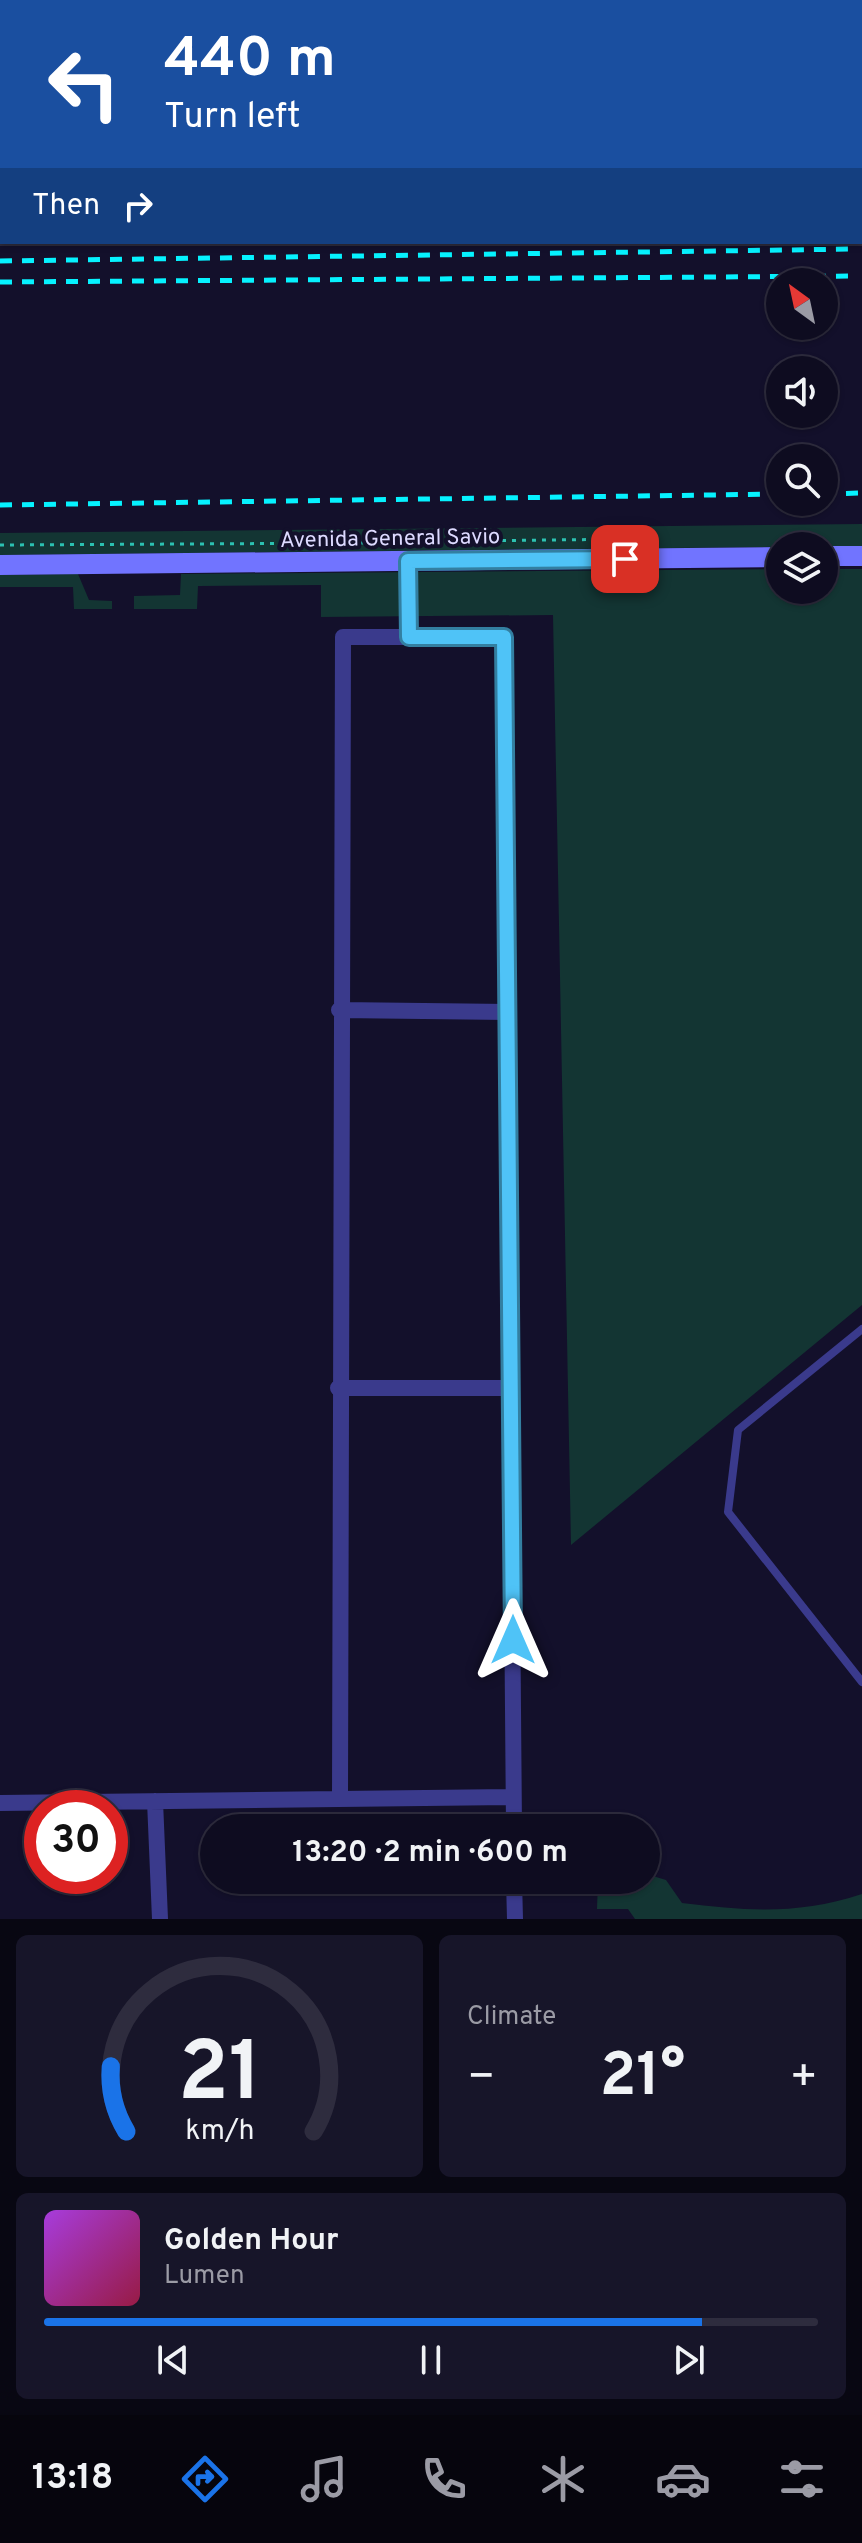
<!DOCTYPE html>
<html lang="en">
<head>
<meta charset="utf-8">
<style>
  :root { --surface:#0e0c20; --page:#171529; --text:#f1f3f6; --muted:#9b9ba5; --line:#2e2c3e; --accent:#1a73e8 }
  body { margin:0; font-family:Overpass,sans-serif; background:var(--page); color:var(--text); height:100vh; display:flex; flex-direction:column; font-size:30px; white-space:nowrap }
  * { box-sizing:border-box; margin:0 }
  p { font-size:26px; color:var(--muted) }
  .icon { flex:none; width:44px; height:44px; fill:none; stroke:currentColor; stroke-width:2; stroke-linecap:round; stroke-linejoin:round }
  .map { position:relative; height:1919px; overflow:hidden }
  .details { display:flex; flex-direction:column; gap:16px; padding:16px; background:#080712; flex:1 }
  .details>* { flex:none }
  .banner { position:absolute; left:0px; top:0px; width:862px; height:244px; box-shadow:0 2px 6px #0004,0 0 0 2px var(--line); background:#1a4fa0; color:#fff; overflow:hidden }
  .needle { width:52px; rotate:327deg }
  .controls { position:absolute; left:766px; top:268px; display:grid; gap:16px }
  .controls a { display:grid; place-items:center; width:72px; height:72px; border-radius:50%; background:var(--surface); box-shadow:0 2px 6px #0004,0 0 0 2px var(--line); font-size:40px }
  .speed { position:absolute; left:24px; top:1790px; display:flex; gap:16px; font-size:40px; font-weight:700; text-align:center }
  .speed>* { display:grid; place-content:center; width:104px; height:104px; border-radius:50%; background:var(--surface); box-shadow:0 2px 6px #0004,0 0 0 2px var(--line); line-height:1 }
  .speed .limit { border:12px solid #d22; background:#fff; color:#111 }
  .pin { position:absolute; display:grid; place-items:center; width:68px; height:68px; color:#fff; margin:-34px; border-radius:16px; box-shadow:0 4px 12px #0006 }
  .me { position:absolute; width:88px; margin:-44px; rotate:0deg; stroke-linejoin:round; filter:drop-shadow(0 0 6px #0008) }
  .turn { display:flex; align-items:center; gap:28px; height:168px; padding:0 32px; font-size:36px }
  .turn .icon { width:104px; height:104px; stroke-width:2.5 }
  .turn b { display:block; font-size:56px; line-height:68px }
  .then { display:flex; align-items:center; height:76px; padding:0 32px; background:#0003; gap:16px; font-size:30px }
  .big { font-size:60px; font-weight:700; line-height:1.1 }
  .details .card { flex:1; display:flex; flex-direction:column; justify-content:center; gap:12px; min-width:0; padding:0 28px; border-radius:12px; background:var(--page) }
  .details .dial { align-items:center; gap:0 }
  .dial svg { height:208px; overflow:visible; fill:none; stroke:var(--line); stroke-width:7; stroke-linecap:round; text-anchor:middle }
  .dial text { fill:var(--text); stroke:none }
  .song { display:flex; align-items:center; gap:24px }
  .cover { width:96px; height:96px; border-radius:12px; background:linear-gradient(135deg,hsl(280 70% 55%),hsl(340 70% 35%)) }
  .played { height:8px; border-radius:4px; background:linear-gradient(90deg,var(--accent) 85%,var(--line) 85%) }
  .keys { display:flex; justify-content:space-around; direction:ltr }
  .heat { display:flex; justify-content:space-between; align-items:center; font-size:44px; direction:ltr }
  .details .tiles { flex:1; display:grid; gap:16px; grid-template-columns:1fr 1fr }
  .card:last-child { grid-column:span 2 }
  .trip { position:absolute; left:200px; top:1814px; width:460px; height:80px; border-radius:40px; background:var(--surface); box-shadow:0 2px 6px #0004,0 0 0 2px var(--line); font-weight:700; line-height:80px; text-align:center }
  .tab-bar { display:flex; height:128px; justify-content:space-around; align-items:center; background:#06050d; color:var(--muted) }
  .tab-bar .icon { width:56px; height:56px }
  .tab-bar .active { color:var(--accent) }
  .tab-bar b { font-size:36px; color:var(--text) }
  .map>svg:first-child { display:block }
  .green { fill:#133533 }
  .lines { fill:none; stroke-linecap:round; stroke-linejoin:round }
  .path { stroke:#2cc1b1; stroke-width:3; stroke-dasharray:4 6; stroke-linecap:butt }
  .lane { stroke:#3a3a8c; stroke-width:8 }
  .street { stroke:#3a3a8c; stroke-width:16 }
  .secondary { stroke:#7174ff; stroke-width:20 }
  .rail { stroke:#06f2ff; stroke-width:5; stroke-dasharray:12 10; stroke-linecap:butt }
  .route-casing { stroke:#337fa1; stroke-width:20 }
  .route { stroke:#4fc3f7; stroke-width:14 }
  .labels { text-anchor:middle; stroke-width:8; stroke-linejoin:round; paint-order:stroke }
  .street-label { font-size:22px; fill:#dddaff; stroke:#13102b }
</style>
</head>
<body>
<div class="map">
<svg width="862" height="1919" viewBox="0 0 862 1919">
  <rect width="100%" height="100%" fill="#13102b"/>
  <!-- green -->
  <path class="green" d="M862,524V546L0,555V533Z
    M780,569V590H824V569H862V1305L571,1545L553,615L321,617V585L198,586L197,609H134V596L180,595L181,574Z
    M78,574L89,600L112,601V609H74L73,587H0V575Z
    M646,1874L666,1880L682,1903C748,1911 798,1915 862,1894V1919H635L628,1909H597L598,1880H646Z"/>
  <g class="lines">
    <!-- path -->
    <path class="path" d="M782,539H818
      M462,541L638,539
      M0,545L368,543"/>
    <!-- lane -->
    <path class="lane" d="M408,561L409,637
      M862,1329L738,1430L728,1512L862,1682"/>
    <!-- street -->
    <path class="street" d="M197,0L198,2
      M490,0L491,2
      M803,0L804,2
      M51,2L54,0
      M283,2L286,0
      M525,2L528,0
      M764,2L768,0
      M0,35L2,34
      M860,87L862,90
      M339,1010L508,1012
      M338,1388H512
      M340,1798L343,637H504L514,1828
      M155,1801L160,1919
      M0,1803L513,1797
      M514,1880L515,1919"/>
    <!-- secondary -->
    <path class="secondary" d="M860,133H862
      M0,149H2
      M824,556H862
      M0,565L780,557"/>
    <!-- rail -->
    <path class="rail" d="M860,162H862
      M0,181H2
      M0,261L856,249
      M0,282L857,276
      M824,494L862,493
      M0,505L780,494"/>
  </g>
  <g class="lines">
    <!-- route casing -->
    <g class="route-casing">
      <path id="route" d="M513,1640L504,637H409L408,561L625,559"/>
    </g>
    <!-- route -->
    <use href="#route" class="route"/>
  </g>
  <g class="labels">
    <!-- street labels -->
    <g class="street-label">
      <text transform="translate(390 537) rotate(-1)" y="8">Avenida General Savio</text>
    </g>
  </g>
</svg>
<div class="controls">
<a><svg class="needle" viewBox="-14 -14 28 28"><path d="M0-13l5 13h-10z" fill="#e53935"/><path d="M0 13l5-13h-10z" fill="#9b9ba5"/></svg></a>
<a><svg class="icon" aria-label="sound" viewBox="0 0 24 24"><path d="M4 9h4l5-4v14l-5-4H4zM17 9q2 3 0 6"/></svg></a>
<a><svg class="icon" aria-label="search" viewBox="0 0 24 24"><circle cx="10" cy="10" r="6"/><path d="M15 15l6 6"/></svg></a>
<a><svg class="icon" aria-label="layers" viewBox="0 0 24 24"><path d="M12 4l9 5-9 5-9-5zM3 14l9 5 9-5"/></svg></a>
</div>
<div class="speed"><div class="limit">30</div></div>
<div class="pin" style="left:625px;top:559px;background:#d93025"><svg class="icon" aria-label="arrive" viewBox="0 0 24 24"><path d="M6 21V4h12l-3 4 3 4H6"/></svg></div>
<svg class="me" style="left:513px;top:1640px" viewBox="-20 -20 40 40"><path d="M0-17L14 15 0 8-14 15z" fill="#4fc3f7" stroke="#fff" stroke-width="4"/></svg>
<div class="trip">13:20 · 2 min · 600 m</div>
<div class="banner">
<div class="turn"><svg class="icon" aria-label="left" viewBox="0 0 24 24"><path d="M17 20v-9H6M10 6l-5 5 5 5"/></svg><div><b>440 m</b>Turn left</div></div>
<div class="then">Then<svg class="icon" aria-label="right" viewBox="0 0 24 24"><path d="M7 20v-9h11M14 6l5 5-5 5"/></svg></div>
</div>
</div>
<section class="details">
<div class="tiles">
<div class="card dial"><svg viewBox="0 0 100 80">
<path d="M14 69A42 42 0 1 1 86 69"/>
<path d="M14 69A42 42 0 0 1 8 44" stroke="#1a73e8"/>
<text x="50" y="56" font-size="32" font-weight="700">21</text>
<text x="50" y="72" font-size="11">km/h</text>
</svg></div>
<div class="card"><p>Climate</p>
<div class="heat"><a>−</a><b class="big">21°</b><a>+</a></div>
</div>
<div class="card">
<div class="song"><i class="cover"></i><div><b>Golden Hour</b><p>Lumen</p></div></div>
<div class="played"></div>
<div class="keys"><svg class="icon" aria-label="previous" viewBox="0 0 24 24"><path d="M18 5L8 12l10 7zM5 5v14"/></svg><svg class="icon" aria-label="pause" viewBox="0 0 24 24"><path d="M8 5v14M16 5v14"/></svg><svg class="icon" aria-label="next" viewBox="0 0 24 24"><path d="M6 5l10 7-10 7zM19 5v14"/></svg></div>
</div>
</div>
</section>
<nav class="tab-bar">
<b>13:18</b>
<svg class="icon active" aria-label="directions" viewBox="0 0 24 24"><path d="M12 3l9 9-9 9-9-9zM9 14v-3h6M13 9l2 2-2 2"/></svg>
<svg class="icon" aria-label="music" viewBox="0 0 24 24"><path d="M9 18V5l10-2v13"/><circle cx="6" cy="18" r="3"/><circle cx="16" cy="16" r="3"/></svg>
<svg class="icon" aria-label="phone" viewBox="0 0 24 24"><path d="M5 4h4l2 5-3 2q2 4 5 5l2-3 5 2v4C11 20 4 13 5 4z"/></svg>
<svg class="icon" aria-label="climate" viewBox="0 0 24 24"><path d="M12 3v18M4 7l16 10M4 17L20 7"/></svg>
<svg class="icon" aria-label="car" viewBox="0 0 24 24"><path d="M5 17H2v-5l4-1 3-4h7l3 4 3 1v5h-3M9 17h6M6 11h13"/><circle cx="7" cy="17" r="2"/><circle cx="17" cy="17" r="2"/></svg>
<svg class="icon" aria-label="filters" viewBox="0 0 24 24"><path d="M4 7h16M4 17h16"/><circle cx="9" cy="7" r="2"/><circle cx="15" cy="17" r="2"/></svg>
</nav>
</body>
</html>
